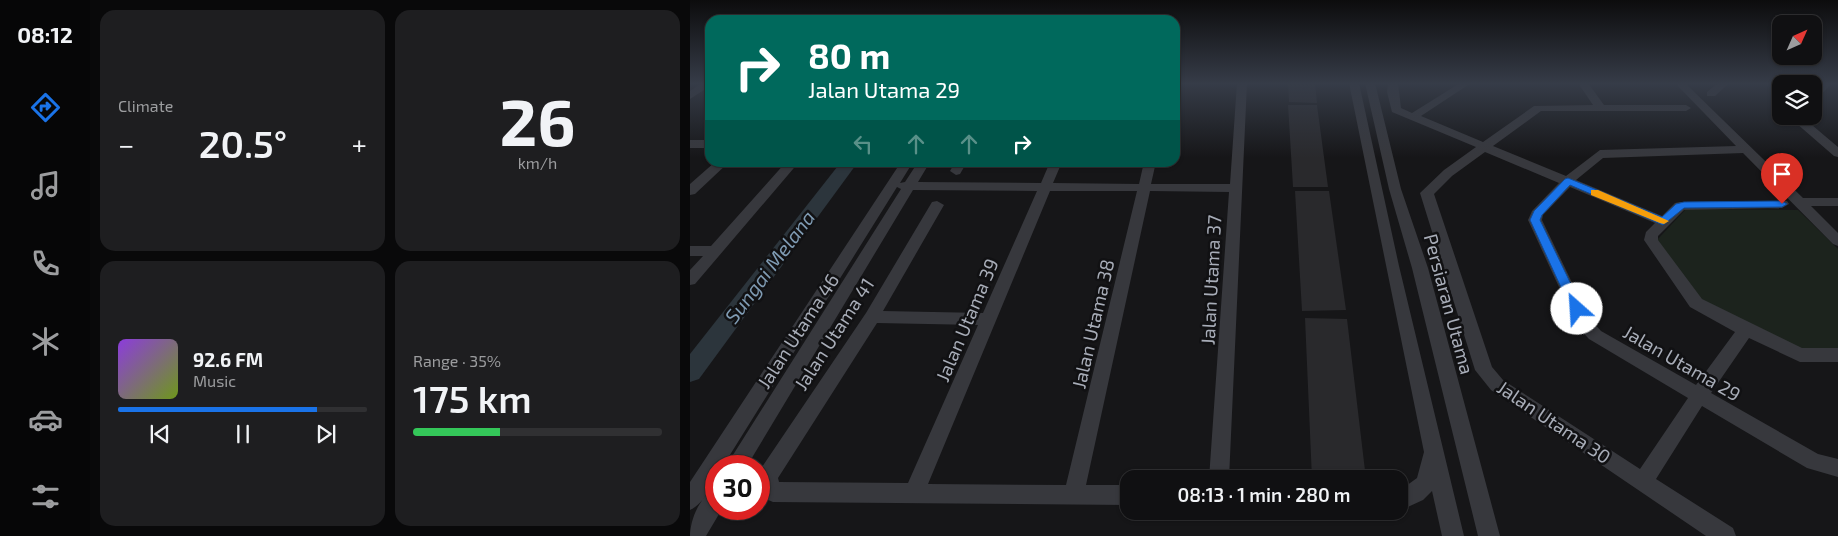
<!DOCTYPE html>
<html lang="en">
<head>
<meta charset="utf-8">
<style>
  :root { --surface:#101012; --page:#1e1e20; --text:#f1f3f6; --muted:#9c9d9f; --line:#303032; --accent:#1a73e8 }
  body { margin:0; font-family:"Exo 2",sans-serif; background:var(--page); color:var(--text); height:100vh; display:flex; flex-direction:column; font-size:19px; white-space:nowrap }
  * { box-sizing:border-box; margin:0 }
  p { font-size:16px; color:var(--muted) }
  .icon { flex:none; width:28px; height:28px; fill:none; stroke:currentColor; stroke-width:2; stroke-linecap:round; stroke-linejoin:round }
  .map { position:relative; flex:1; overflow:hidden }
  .details { display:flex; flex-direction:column; gap:10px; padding:10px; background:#09090a; width:600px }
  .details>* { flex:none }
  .banner { position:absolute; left:15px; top:15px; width:475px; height:152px; border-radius:15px; box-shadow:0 1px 4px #0004,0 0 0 1px var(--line); background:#00695c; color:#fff; overflow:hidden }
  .needle { width:32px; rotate:45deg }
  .controls { position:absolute; left:1082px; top:15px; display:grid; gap:10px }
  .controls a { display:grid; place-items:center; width:50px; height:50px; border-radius:10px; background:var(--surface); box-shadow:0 1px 4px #0004,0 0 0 1px var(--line); font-size:25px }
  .speed { position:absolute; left:15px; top:455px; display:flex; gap:10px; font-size:25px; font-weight:700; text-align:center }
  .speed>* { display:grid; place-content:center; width:65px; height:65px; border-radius:50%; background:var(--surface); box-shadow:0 1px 4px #0004,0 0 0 1px var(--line); line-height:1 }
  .speed .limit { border:8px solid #d22; background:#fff; color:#111 }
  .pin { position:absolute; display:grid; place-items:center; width:42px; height:42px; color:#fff; margin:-51px -21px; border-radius:50% 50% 50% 0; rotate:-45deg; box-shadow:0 0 5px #0007 }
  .pin .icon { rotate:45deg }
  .me { position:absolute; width:55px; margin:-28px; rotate:334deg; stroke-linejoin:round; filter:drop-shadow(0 0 4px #0008) }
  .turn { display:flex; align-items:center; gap:18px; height:105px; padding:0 20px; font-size:22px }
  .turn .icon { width:65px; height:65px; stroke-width:2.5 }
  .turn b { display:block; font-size:35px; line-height:42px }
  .lanes { display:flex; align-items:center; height:48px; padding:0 20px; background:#0003; justify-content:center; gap:25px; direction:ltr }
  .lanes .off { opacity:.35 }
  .big { font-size:38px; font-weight:600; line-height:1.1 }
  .details .card { flex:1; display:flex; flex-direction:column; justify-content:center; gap:8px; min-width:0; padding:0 18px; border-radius:15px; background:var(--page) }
  .details .dial { align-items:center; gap:0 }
  .dial b { font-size:65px; line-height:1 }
  .song { display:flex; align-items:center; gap:15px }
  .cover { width:60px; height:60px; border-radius:8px; background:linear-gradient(135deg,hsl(270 70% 55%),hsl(80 70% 35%)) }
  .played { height:5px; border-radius:2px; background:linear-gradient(90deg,var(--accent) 80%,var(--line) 80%) }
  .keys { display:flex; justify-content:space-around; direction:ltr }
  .heat { display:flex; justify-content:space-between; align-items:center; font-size:28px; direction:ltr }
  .charge { height:8px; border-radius:4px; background:linear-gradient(90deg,#34c759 35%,var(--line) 0) }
  .details .tiles { flex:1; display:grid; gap:10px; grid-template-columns:repeat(2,1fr) }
  .trip { position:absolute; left:430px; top:470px; width:288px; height:50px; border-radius:15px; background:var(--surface); box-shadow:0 1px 4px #0004,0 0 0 1px var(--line); font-weight:600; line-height:50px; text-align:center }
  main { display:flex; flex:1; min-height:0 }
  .tab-bar { display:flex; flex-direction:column; width:90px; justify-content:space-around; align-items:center; background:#060607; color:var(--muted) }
  .tab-bar .icon { width:35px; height:35px }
  .tab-bar .current { color:var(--accent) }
  .tab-bar b { font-size:22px; color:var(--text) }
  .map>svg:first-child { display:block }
  .green { fill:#1c231d }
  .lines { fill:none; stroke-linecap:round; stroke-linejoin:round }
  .river { fill:#2c353c; fill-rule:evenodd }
  .building { fill:#29292c }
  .minor { fill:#37383d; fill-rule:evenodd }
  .route { fill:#1a73e8; stroke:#114b97 }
  .slow { fill:#f59e0b }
  .labels { text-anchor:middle; stroke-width:5; stroke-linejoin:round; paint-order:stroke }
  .street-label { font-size:19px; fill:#a8adb8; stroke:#111113 }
  .water-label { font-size:20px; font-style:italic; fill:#7f9bb3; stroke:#111113 }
</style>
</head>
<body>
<main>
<nav class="tab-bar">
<b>08:12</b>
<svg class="icon current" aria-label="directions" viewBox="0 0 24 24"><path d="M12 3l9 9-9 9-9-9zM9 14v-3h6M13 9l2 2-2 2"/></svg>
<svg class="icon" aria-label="music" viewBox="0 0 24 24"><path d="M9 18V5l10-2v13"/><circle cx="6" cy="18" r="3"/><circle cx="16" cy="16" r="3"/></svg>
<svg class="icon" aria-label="phone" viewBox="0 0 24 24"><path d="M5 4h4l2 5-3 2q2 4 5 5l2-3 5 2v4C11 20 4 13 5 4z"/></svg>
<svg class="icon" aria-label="climate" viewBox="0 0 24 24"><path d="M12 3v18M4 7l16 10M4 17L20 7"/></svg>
<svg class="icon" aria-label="car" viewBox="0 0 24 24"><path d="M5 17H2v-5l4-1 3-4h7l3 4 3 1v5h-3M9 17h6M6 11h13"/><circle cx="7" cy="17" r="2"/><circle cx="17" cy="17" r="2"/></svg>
<svg class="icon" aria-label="filters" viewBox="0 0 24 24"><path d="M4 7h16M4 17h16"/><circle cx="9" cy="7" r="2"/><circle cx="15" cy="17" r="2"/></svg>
</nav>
<section class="details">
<div class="tiles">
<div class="card"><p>Climate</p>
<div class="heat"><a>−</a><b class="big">20.5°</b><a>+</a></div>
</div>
<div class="card dial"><b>26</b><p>km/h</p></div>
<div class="card">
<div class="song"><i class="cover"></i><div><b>92.6 FM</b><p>Music</p></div></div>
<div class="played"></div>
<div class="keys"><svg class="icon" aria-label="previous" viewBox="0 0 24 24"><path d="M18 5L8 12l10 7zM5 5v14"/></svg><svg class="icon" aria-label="pause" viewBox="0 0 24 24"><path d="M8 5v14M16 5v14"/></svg><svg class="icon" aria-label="next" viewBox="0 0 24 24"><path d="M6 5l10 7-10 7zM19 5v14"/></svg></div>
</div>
<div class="card"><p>Range · 35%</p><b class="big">175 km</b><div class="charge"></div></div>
</div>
</section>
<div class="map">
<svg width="1148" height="536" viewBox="0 0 1148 536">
  <rect width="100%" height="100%" fill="#161618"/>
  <!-- green -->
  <path class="green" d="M996,209L1108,210L1148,249V349L1108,350L1009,301L967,240Z"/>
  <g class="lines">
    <!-- river -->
    <path class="river" d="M151,162H168L9,379L0,382V354Z"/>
  </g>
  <!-- building -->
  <path class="building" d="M598,83H625L627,103L599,102Z
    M598,105H627L638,187H603Z
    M605,191H639L656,310L612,311Z
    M615,318L657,319L676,479H622Z"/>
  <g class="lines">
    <!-- minor -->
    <path class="minor" d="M12,83H20V86L0,99V91Z
      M547,83H557L539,479H519L539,192L460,191L396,485H439V505L83,502L76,499L69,482L70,470L176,313L242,202L247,201L254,205L193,311L293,313L347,191L223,190L57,466H36L211,189L207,187L33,466H26C26,481 14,504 0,510V482L211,162H223L210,183L215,182L228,162H240L228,182L351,183L360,162H372L363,183L449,184L454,162H466L461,184H540ZM360,191H447L376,485L238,484ZM187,323L288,325L218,483L89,482L88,478Z
      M659,83H669L709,266L774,536H752L742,491L733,500L709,511V491L727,478L734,452Z
      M675,83H685L711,189L738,268L810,536H788L722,268L699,189Z
      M698,83H708L711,108L722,113L770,83H781L731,116L793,142L844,106L903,105L888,83H898L914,105H996L1001,108L996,111H851L803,146L876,176L910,150L1046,146L985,83H995L1113,198H1148V206H1121L1148,233V246L1143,244L1053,153L913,158L886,180L972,216L985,203L990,202L1097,201L1099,204L1092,208L994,210L968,236V240L1012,299L1112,348H1148V362H1110L1059,338L1021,393L1128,454L1148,459V477L1117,468L1012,406L966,479L1043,528L1046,536H1016L801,390L785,370L730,193L754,170L786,147L702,112L697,92ZM795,152L869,183L842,211L838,220L887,326L899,339L998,398L950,469L813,380L802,367L744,194L762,176ZM880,187L965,223L956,232L954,240L1000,307L1045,332L1006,385L911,331L899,318L852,220L853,215Z
      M1028,83H1039L1025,96H1017V92Z
      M1132,83H1142L1128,98L1124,99V90Z
      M1105,116H1117L1116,120L1148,147V157L1144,156L1106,123Z
      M0,140H20V148H0Z
      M25,162H39L5,194L0,195V184Z
      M96,162H109L5,284L0,285V270L13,256H0V246H21Z
      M265,162H277L270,174L266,175L260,171Z
      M26,489V509H32L16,536H0C0,520 10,495 26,489Z"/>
  </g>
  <!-- sky -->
  <linearGradient id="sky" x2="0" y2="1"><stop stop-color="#0c0c0d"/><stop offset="0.53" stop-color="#363c48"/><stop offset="1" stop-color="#363c48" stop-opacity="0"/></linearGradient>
  <rect width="1148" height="158" fill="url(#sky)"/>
  <!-- route -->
  <path class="route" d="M878,178L972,217L986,204L994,202L1092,201L1097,204L1092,207L994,208L973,225L880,185L852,215L850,220L893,309L887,313L881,309L840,220L844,211L875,179Z"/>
  <!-- slow -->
  <path class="slow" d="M901,190H908L979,221L974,224L970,223L901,195Z"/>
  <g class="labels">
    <!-- street labels -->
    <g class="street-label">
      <text transform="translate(521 280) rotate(-87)" y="7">Jalan Utama 37</text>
      <text transform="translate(759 304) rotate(75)" y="7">Persiaran Utama</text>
      <text transform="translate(277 320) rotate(-67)" y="7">Jalan Utama 39</text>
      <text transform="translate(403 324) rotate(-77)" y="7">Jalan Utama 38</text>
      <text transform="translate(108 331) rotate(-57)" y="7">Jalan Utama 46</text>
      <text transform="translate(144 334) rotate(-57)" y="7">Jalan Utama 41</text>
      <text transform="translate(992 363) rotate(30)" y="7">Jalan Utama 29</text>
      <text transform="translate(864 422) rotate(34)" y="7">Jalan Utama 30</text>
    </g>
    <!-- water labels -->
    <g class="water-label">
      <text transform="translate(80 267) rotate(-53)" y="7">Sungai Melana</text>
    </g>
  </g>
</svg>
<div class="controls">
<a><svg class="needle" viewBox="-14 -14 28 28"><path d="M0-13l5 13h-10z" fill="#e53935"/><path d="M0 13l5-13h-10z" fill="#9c9d9f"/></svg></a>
<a><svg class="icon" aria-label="layers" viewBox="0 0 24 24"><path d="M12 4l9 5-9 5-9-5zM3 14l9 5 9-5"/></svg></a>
</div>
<div class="speed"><div class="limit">30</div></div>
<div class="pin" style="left:1092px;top:204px;background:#d93025"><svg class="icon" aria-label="arrive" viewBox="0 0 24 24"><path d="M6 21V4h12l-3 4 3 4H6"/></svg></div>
<svg class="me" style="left:887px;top:309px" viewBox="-20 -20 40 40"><circle r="19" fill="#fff"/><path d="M0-13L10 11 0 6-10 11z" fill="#1a73e8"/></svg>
<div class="trip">08:13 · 1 min · 280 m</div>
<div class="banner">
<div class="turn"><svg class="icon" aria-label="right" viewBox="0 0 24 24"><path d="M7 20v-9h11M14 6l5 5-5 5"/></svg><div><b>80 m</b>Jalan Utama 29</div></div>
<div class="lanes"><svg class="icon off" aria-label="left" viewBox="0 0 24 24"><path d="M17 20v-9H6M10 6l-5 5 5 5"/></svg><svg class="icon off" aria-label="ahead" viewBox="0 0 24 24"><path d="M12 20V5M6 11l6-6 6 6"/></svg><svg class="icon off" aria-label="ahead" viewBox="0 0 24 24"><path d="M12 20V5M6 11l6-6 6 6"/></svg><svg class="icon" aria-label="right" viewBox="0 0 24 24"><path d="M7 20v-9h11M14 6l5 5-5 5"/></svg></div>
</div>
</div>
</main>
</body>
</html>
